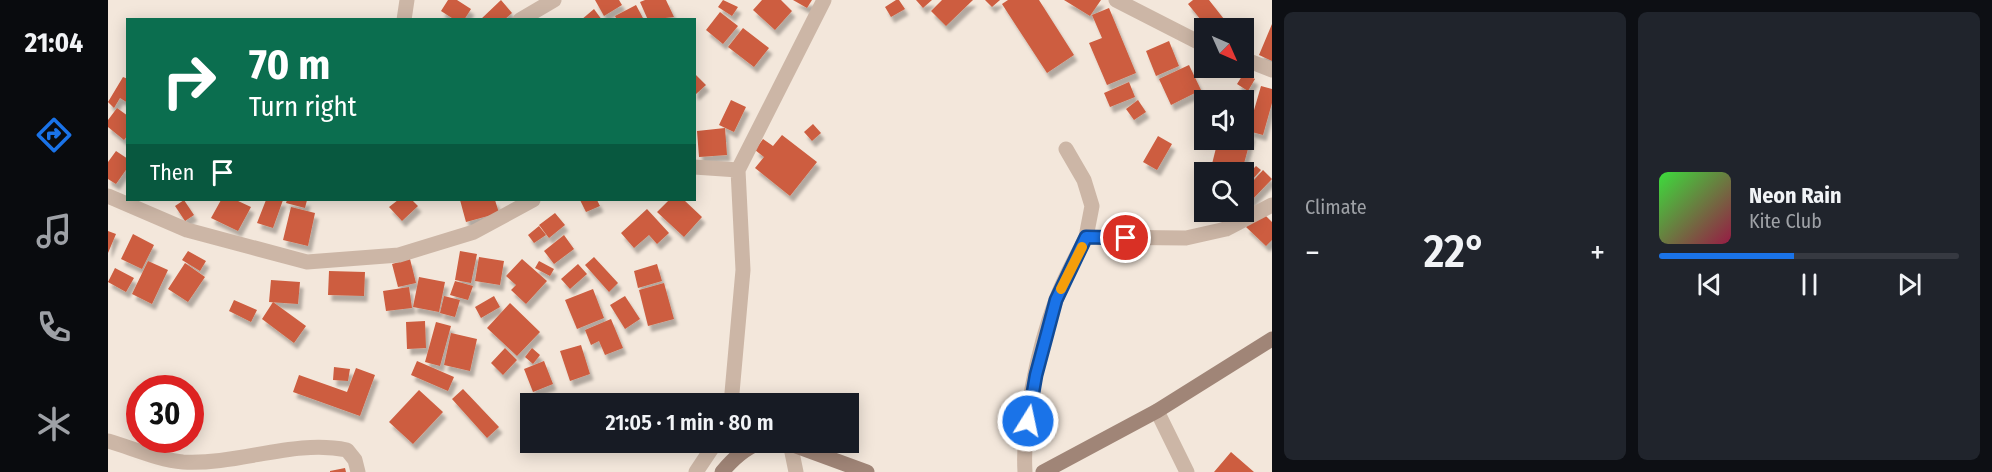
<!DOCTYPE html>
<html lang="en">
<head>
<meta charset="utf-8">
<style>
  :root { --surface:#171b24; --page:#20242c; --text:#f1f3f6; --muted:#9ea1a6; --line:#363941; --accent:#1a73e8 }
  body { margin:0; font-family:"Fira Sans Condensed",sans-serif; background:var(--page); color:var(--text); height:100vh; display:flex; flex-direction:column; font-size:22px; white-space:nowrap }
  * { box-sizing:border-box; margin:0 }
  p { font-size:20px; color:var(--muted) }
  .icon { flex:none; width:33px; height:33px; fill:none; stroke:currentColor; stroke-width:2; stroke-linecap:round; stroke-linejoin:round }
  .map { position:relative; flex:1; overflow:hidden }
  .details { display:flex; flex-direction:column; gap:12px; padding:12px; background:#0d0f14; width:720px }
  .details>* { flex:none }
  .top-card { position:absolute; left:18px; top:18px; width:570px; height:183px; border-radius:0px; box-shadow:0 3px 15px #0003; background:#0b6e4f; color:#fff; overflow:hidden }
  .needle { width:39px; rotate:135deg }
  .fabs { position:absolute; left:1086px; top:18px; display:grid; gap:12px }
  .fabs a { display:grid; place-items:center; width:60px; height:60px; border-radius:0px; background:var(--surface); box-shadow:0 3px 15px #0003; font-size:30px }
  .speed { position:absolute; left:18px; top:375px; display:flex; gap:12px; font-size:30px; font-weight:700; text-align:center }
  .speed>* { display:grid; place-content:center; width:78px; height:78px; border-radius:50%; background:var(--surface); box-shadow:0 3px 15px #0003; line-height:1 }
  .speed .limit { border:9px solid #d22; background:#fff; color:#111 }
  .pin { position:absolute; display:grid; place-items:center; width:51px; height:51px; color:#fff; margin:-26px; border:3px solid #fff; border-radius:50%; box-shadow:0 2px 6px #0007 }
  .me { position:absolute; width:66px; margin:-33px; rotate:10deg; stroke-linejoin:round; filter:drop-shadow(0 0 4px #0008) }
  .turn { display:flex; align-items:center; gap:21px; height:126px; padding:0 24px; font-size:27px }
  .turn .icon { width:78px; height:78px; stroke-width:2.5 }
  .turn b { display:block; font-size:42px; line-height:51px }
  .then { display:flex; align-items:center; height:57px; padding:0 24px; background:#0003; gap:12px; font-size:22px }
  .big { font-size:45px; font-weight:600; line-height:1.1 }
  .details .widget { flex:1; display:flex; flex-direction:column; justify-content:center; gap:9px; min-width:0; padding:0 21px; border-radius:9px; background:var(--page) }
  .song { display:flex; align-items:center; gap:18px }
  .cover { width:72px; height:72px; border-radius:9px; background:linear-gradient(135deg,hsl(120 70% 55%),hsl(340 70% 35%)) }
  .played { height:6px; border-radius:3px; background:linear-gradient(90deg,var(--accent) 45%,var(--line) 45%) }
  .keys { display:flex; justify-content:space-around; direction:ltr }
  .heat { display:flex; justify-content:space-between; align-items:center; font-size:33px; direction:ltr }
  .details .tiles { flex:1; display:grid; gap:12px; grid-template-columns:repeat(2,1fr) }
  .trip { position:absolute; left:412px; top:393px; width:339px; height:60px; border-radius:0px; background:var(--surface); box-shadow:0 3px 15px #0003; font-weight:600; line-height:60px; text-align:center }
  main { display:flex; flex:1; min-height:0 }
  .tabs { display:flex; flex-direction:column; width:108px; justify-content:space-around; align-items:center; background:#090b0e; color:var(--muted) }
  .tabs .icon { width:42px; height:42px }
  .tabs .current { color:var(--accent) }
  .tabs b { font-size:27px; color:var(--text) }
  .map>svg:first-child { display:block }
  .building { fill:#cd5d3f; filter:url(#shadow) }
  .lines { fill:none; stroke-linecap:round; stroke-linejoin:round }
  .street { stroke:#ccb6a6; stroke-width:15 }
  .secondary { stroke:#a08577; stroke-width:15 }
  .route-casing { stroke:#114b97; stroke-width:15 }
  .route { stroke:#1a73e8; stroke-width:10 }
  .slow { stroke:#f59e0b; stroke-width:10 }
</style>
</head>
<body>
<main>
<nav class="tabs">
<b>21:04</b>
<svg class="icon current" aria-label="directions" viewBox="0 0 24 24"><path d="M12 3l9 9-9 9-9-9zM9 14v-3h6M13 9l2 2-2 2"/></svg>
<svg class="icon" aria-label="music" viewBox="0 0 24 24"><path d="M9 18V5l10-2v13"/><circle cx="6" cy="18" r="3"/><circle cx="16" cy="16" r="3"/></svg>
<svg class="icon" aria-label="phone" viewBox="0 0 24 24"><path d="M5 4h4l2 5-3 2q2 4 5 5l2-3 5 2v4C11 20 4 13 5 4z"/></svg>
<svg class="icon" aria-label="climate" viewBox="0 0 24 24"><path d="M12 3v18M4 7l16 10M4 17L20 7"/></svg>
</nav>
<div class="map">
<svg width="1164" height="472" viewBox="0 0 1164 472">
  <defs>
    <filter id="shadow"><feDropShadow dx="3.5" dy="6" stdDeviation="1.5" flood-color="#0004"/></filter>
  </defs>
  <rect width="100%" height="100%" fill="#f3e7db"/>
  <!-- building -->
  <path class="building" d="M340,0H349L363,9L356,20H347L333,11Z
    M393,0L404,13L396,20H372Z
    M487,0H511L514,5L496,16Z
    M537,0H558L566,17L540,20L532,2Z
    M615,0L630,7L624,16L610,7Z
    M654,0H673L684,11L667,30L645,10Z
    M685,0H704L699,8Z
    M788,0H791L797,9L783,17L777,7Z
    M808,0H824L815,8Z
    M834,0H865L838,26L823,11Z
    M877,0H892L884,7Z
    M900,0H931L966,55L939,73L894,4Z
    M956,0H993L982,16Z
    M1085,0H1101L1123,28H1096V31L1094,27L1097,25L1080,4Z
    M528,5L536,20H509L507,16Z
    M1001,8L1028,73L999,85L981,43L994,38L984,15Z
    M486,9L494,20H473Z
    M612,12L630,26L615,44L598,30Z
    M1164,24V61L1151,55Z
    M635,28L661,48L646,67L620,47Z
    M1061,41L1071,66L1048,76L1038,51Z
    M1081,65L1093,90L1063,105L1051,79Z
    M586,73L598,85L588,94L586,93Z
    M1136,73L1147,79L1140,91L1129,84Z
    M15,77L20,79V103L12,98L6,108L0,102Z
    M1021,82L1027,97L1002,107L996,93Z
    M1153,86L1164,89V103L1155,135L1140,131Z
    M623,100L638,107L626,132L611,125Z
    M1030,100L1038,112L1026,120L1018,109Z
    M9,108L20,116V135L16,140L0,127V120Z
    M705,124L713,133L704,141L696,132Z
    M617,128L619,155L591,157L589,131Z
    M1136,132L1144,134L1134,171L1104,164L1110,140H1136Z
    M674,135L709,162L682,196L647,168L656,157L647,150L655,139L665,146Z
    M1050,136L1064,144L1049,170L1035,162Z
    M8,151L20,159V167L8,184L0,179V162Z
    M1148,166L1153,170L1144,180L1139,175Z
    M1155,170L1164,179L1142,202L1136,196V191Z
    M1136,175L1141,180L1136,188Z
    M76,200L86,215L77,221L67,206Z
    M113,200H128L143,207L130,231L103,218Z
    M158,200H175L165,228L149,223Z
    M179,200H199L197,208L178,203Z
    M290,200H304L310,206L294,221L281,207Z
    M352,200H387L391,213L358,222Z
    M472,200H489L492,206L478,212Z
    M561,200H576L594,217L576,237L549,212Z
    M183,207L207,213L200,246L175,240Z
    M539,209L561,233L549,244L541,235L526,248L513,233Z
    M1153,211L1164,222V240L1158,246L1138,227Z
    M1112,212H1125L1121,224L1109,221Z
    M447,213L457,225L441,238L431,225Z
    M431,226L438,235L426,243L420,235Z
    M0,231L8,234L0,253Z
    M25,234L46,245L34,269L13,259Z
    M456,235L466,249L446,264L436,251Z
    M80,251L98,261L92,271L74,260Z
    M352,251L369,254L363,283L347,280Z
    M371,257L396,261L392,285L367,281Z
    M486,257L510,283L501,292L477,265Z
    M302,259L308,283L290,287L284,264Z
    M414,259L439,281L418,304L403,290L408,285L398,276Z
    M40,261L60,270L44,304L24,294Z
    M431,261L446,269L442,276L427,268Z
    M77,263L97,277L80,302L60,289Z
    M470,264L479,274L462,289L453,279Z
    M549,264L554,281L530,288L526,271Z
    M7,268L26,278L18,292L0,282Z
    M221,271L257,272L256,296L220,295Z
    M311,277L337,282L331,312L305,307Z
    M163,280L192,282L190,304L161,302Z
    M347,281L365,286L360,300L342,295Z
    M556,283L566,319L540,326L531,290Z
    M301,287L304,308L278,311L275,291Z
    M485,289L496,318L469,329L457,300Z
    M336,296L352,300L347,317L332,313Z
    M386,296L392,307L373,318L367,307Z
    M517,296L532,319L517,329L502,305Z
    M126,300L149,310L143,322L121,311Z
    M165,302L198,326L186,343L154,319Z
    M402,303L432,332L409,356L379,328Z
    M503,319L515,348L497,355L491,341L483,345L477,330Z
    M317,321L318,348L299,349L298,322Z
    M328,322L343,326L332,366L317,362Z
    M343,333L369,339L362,371L336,365Z
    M473,345L482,374L462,381L452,351Z
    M397,348L409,360L395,375L383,363Z
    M424,348L432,355L425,364L417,357Z
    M309,361L346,377L340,391L303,375Z
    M436,361L445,384L425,392L416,369Z
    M226,367L242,369L240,381L225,380Z
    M248,368L267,375L252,416L185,392L191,375L239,392Z
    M355,389L391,427L379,438L344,399Z
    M311,390L335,412L305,444L281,422Z
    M1123,452L1146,472H1106Z
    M237,468L238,472H222V471Z"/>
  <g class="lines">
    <!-- street -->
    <path class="street" d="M1008,0L1096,45
      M296,20L299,0
      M412,20L446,0
      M1136,59L1164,70
      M958,149L976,180L984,206L978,237
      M586,167L630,170
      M0,196L79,230L199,262L291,255L366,232L425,200
      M623,404L635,270L630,170L716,0
      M1049,411L1079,472
      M0,441C24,448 51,460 75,462C131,465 186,439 239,450L247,460L250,472
      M682,443L688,472
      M588,472L608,442
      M917,472C914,422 930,348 948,300C956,278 968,258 978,237L1078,238L1118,229L1164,205"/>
    <!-- secondary -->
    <path class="secondary" d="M677,442L759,472
      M614,472C625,459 638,446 655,442
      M935,472L1049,411L1164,339"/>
  </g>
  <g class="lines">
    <!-- route casing -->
    <g class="route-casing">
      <path id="route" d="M920,421L928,375L948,300L978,237L1018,238"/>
    </g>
    <!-- route -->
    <use href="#route" class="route"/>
    <!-- slow -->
    <path class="slow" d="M953,289L974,247"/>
  </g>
</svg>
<div class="fabs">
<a><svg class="needle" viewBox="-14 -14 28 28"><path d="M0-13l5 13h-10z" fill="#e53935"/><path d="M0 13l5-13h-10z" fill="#9ea1a6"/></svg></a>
<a><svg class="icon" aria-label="sound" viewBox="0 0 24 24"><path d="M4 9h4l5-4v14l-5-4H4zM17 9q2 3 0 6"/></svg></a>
<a><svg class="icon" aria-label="search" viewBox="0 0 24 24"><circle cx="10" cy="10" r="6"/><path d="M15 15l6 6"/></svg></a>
</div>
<div class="speed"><div class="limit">30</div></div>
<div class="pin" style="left:1018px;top:238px;background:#d93025"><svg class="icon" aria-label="arrive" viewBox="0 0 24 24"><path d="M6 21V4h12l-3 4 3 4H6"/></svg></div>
<svg class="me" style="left:920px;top:421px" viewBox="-20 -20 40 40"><circle r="17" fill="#1a73e8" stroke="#fff" stroke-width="3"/><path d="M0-11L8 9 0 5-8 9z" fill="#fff"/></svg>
<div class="trip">21:05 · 1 min · 80 m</div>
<div class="top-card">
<div class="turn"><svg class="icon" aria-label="right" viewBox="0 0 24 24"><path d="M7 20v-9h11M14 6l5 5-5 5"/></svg><div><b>70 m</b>Turn right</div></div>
<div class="then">Then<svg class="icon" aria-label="arrive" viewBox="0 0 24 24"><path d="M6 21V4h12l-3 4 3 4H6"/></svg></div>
</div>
</div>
<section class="details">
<div class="tiles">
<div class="widget"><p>Climate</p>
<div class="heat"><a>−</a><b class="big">22°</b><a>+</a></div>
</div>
<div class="widget">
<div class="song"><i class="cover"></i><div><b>Neon Rain</b><p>Kite Club</p></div></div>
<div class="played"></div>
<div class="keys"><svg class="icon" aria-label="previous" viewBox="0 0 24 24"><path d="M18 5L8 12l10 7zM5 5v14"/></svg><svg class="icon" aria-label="pause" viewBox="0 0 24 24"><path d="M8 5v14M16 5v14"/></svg><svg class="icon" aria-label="next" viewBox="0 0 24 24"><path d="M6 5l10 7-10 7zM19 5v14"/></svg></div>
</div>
</div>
</section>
</main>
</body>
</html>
